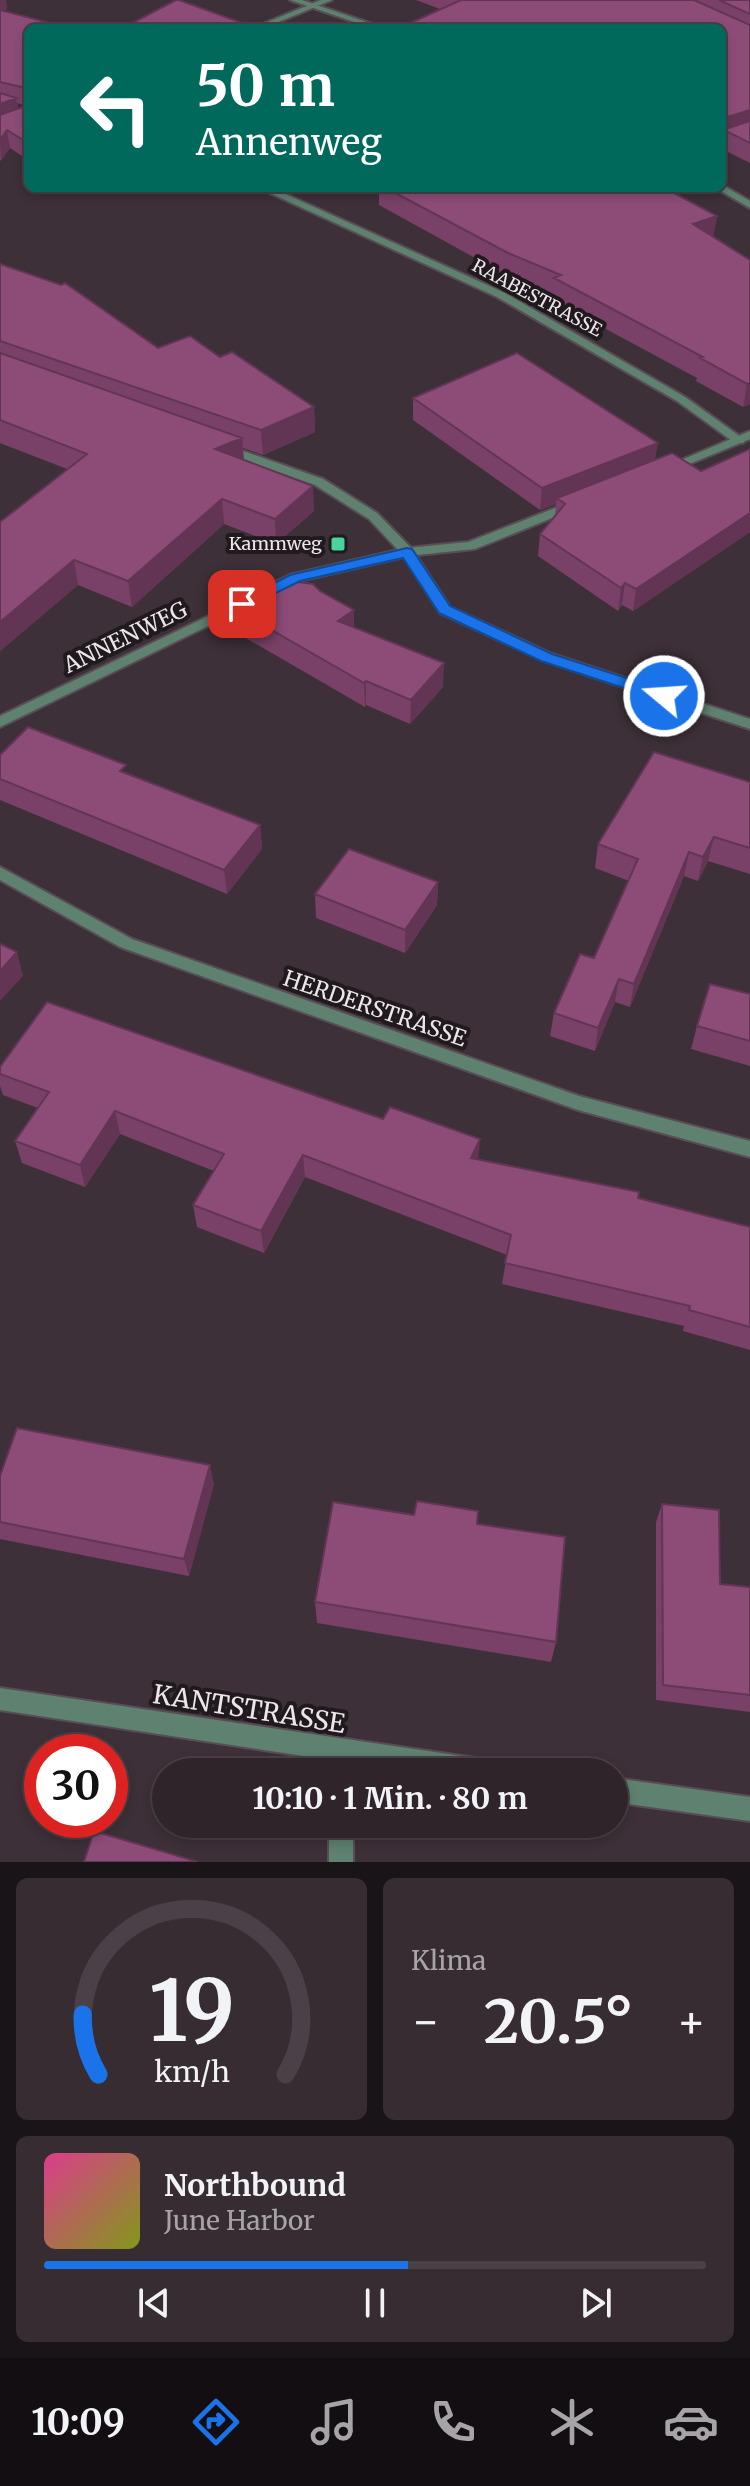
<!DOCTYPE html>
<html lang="de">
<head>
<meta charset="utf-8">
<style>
  :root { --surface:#2e242a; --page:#362c32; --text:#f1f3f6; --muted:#a7a4a8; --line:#494147; --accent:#1a73e8 }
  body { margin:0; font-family:Merriweather,serif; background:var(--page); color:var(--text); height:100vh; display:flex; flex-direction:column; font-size:30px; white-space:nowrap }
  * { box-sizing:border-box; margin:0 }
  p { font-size:26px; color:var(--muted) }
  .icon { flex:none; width:44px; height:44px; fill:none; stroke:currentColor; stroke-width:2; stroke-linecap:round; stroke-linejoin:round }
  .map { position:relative; height:1862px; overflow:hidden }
  .side { display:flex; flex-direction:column; gap:16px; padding:16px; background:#191417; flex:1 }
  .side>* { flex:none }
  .guide { position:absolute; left:24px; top:24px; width:702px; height:168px; border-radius:12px; box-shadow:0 4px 12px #0003,0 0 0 2px var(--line); background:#00695c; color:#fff; overflow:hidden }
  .speed { position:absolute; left:24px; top:1734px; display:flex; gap:16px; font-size:40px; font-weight:700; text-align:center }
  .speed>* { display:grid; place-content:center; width:104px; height:104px; border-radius:50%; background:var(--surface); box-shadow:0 4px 12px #0003,0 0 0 2px var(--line); line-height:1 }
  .speed .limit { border:12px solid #d22; background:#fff; color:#111 }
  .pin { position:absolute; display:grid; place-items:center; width:68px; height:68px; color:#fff; margin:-34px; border-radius:16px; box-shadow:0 4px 12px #0006 }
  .me { position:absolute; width:88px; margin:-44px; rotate:288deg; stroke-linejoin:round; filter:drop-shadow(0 0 6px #0008) }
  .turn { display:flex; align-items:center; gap:28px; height:168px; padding:0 40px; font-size:36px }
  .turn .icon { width:104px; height:104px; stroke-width:2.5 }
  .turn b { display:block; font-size:56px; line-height:68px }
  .big { font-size:60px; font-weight:700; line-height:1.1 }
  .side .widget { flex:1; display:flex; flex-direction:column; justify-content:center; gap:12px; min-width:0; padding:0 28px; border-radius:12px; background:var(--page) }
  .side .dial { align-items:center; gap:0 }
  .dial svg { height:208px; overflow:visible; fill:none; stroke:var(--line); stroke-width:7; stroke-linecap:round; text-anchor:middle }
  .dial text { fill:var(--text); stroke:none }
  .song { display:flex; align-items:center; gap:24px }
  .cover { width:96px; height:96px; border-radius:12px; background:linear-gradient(135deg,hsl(330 70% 55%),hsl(70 70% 35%)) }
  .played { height:8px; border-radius:4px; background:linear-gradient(90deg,var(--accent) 55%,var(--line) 55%) }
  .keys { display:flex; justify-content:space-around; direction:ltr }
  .heat { display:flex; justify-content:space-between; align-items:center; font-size:44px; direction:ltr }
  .side .tiles { flex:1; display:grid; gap:16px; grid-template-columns:1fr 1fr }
  .widget:last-child { grid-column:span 2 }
  .trip { position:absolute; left:152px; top:1758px; width:476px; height:80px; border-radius:40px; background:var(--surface); box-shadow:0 4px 12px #0003,0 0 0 2px var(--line); font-weight:700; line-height:80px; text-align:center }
  .dock { display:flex; height:128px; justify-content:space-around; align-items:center; background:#120e11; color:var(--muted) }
  .dock .icon { width:56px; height:56px }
  .dock .current { color:var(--accent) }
  .dock b { font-size:36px; color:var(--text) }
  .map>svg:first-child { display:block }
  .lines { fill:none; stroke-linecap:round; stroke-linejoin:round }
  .service-casing { stroke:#594d55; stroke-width:4 }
  .minor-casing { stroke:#594d55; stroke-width:4 }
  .service { fill:#5e8170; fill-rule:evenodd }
  .minor { fill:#5e8170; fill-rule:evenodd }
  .wall { fill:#794167; fill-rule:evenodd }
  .shaded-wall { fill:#633554 }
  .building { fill:#8d4c78; stroke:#633554; stroke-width:2 }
  .route { fill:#1a73e8; stroke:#114b97; stroke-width:2 }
  .poi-dot { fill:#47d49d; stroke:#201a1e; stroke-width:3 }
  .labels { text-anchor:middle; stroke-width:8; stroke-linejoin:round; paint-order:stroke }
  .far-street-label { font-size:18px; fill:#eee5eb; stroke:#201a1e }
  .far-poi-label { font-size:18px; fill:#eee5eb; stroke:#201a1e; text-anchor:end }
  .street-label { font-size:22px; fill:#eee5eb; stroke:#201a1e }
  .near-street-label { font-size:26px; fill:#eee5eb; stroke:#201a1e }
</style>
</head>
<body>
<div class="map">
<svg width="750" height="1862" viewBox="0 0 750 1862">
  <rect width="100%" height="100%" fill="#3d3038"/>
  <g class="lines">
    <!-- service casing -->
    <g class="service-casing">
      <path id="service" d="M321,0H332L264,28H253Z
        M750,431V439L670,472L666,473L660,469Z
        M573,501L579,505L577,508L475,549L407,556L401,552L407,548L468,542Z"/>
    </g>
    <!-- minor casing -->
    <g class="minor-casing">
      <path id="minor" d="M290,0H302L384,28H372Z
        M722,185L750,201V208L719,190L717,188H722Z
        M259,188H272L505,293L685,397L745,440L743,443H735L677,401L497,297Z
        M223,444L323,479L377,513L412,549L450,607L552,654L750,719V729L542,660L440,613L404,557L299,581L275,593H265V587L290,575L398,550L369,519L315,485L219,451V445Z
        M246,598L251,599V605L0,727V716Z
        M0,867L132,939L579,1096L750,1141V1157L578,1110L120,947L0,880Z
        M0,1688L489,1760L497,1764L501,1772H412L353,1763V1772H329L330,1760L0,1710Z
        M614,1778L750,1797V1821L614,1802Z
        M329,1824H353V1862H329Z"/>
    </g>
    <!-- service -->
    <use href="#service" class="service"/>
    <!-- minor -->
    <use href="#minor" class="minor"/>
  </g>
  <!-- wall -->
  <path class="wall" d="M0,0H6L7,9L4,11L28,28V160L10,148L0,161ZM17,103L27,106L18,109Z
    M416,0H750V163L722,149V28L440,9Z
    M379,188H665L717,216L713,237L750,260V404L743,407L696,381L697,378L552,300L553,294L506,275L379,205Z
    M0,264L158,348L220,357L314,407L315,432L263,455L243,448L244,460L314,511L276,544L224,524L132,607L78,585L0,651L67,469L0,443Z
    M413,398L701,471L750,449V532L633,611L622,605L618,611L538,556L540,534L555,516L556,504L540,510L413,420Z
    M266,592L354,627L443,687L410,724L366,705L365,707L230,629L228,605Z
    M0,755L127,773L260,825L262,849L227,894L0,800Z
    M750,782V874L708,861L698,881L684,876L630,1007L615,1002L595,1051L550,1036L554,1013L594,958L629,881L595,868L598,844Z
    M438,882L437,905L405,953L316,918L315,894Z
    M750,994V1066L691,1049L697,1026Z
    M0,1067L478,1159L638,1198L750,1227V1350L683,1331L684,1326L502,1284L507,1255L305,1177L264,1253L197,1227L193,1205L214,1171L120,1134L85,1187L22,1163L15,1141L38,1108L3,1095L0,1086Z
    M0,1476L214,1484L189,1576L0,1539Z
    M662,1504L720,1584L750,1587V1712L656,1700V1522Z
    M477,1524L556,1642L551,1662L317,1623L315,1602Z"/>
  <!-- shaded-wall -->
  <path class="shaded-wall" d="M0,0H6L7,9L0,14Z
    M16,98L19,116L0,123V104Z
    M750,110V122L731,133L722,129L724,118Z
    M7,130L10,148L1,161L0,140Z
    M717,216L713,238L693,224Z
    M750,383V404L743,407L747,384Z
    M314,407L315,432L263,455L261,430Z
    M242,438L244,463L215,449Z
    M658,443L654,465L557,498L556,504L540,510L542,488Z
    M313,486L314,511L276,544L275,519Z
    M222,499L224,524L132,607L128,581Z
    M750,513V532L633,611L636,589Z
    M74,560L78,585L0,651V622Z
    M625,583L622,605L618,611L621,588Z
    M354,610V633L338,621Z
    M444,663L443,687L410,724L411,700Z
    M366,681V705L365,707L364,683Z
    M260,825L262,849L227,894L224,870Z
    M714,837L708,861L698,881L703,857Z
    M689,852L684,876L630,1007L634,984Z
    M438,882L437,905L405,953V930Z
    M17,952L23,976L0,1001V971Z
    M619,979L615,1002L595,1051L598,1028Z
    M115,1111L120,1134L85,1187L80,1165Z
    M480,1139L478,1161L471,1158Z
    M303,1155L305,1177L264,1253L261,1231Z
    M210,1465L214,1484L189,1576L184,1559Z"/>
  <!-- building -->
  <path class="building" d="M176,0H179L256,28H123Z
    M461,0H694L750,25V110L724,118L722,126V28H399Z
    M719,0H750V14Z
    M0,10L69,28H28V143L7,130L0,140V115L28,105L26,88L0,82Z
    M0,93L16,98L0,104Z
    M750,121V143L722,129V127L726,129Z
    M386,188H665L717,216L693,224L750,260V383L747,384L700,358L703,357L554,278L561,275L508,253Z
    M0,264L61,285L65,283L158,348L190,336L220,357L232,352L314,407L261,430L0,341Z
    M0,353L242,438L215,449L313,486L275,519L222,499L128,581L74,560L0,622V522L87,454L0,420Z
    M517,353L658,443L542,488L413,398Z
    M750,449V513L636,589L625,583L621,588L540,534L565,504L557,498L672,453L701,471Z
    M283,580L313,584L320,591L354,610L338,621L444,663L411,700L366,681L364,683L228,605L234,591L248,585L266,592Z
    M28,727L126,765L120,771L260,825L224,870L0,779V755Z
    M654,752L750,782V848L714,837L703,857L689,852L634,984L619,979L598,1028L554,1013L580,954L594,958L638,859L598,844Z
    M349,849L438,882L405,930L315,894Z
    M0,944L17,952L0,971Z
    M710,984L750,994V1041L697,1026Z
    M47,1002L383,1119L390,1107L480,1139L471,1158L639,1192L638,1198L750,1227V1327L689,1310L690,1306L505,1263L511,1235L303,1155L261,1231L193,1205L224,1154L115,1111L80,1165L15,1141L49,1092L0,1074V1067Z
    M17,1428L210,1465L184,1559L0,1522V1476Z
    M417,1501L478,1511L477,1524L565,1537L556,1642L315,1602L333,1502L414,1515Z
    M662,1504L719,1510L720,1584L750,1587V1695L663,1685Z
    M94,1831L198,1862H84Z"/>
  <!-- route -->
  <path class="route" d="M407,548L412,549L450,606L552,654L670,692L672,696L664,701L541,661L439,613L403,558L300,581L247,607H236L234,604L290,575Z"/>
  <!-- markers -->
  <rect class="poi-dot" x="330" y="536" width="16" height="16" rx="4"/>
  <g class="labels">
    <!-- far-street labels -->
    <g class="far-street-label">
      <text transform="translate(537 298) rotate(28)" y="6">RAABESTRASSE</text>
    </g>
    <!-- far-poi labels -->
    <g class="far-poi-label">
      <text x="322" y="550">Kammweg</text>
    </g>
    <!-- street labels -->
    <g class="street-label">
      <text transform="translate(125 637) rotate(-26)" y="8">ANNENWEG</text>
      <text transform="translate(375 1008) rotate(19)" y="8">HERDERSTRASSE</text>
    </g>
    <!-- near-street labels -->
    <g class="near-street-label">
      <text transform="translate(249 1709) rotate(9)" y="9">KANTSTRASSE</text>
    </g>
  </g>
</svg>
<div class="speed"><div class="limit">30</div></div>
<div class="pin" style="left:242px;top:604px;background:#d93025"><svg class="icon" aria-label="arrive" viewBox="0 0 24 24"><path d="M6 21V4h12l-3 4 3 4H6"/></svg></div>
<svg class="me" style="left:664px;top:696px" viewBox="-20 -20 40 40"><circle r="17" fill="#1a73e8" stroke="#fff" stroke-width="3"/><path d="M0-11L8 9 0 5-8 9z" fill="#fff"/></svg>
<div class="trip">10:10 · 1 Min. · 80 m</div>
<div class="guide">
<div class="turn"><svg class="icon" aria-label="left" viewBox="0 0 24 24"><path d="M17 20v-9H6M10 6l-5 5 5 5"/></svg><div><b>50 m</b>Annenweg</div></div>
</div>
</div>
<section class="side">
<div class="tiles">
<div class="widget dial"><svg viewBox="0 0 100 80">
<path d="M14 69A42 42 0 1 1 86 69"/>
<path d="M14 69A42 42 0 0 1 8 46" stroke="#1a73e8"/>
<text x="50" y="56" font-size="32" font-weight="700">19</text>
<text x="50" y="72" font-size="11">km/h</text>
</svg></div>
<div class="widget"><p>Klima</p>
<div class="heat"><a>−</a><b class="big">20.5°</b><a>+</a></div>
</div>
<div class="widget">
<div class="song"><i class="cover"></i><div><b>Northbound</b><p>June Harbor</p></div></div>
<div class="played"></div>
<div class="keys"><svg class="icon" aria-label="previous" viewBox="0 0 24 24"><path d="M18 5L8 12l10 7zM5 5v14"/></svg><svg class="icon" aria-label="pause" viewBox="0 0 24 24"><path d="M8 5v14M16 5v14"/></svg><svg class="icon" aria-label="next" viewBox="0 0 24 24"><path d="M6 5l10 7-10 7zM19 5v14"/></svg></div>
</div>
</div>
</section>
<nav class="dock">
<b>10:09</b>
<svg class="icon current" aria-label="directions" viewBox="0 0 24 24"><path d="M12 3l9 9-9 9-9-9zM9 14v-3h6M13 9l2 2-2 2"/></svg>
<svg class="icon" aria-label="music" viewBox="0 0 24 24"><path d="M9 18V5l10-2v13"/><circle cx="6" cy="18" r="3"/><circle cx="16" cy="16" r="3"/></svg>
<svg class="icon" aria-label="phone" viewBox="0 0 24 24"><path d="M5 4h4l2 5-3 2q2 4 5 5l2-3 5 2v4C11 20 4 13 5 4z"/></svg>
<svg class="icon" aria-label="climate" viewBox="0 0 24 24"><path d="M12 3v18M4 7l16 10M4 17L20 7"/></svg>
<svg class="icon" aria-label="car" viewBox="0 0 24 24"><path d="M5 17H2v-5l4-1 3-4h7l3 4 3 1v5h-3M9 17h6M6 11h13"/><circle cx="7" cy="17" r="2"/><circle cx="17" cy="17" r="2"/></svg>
</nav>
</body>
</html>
